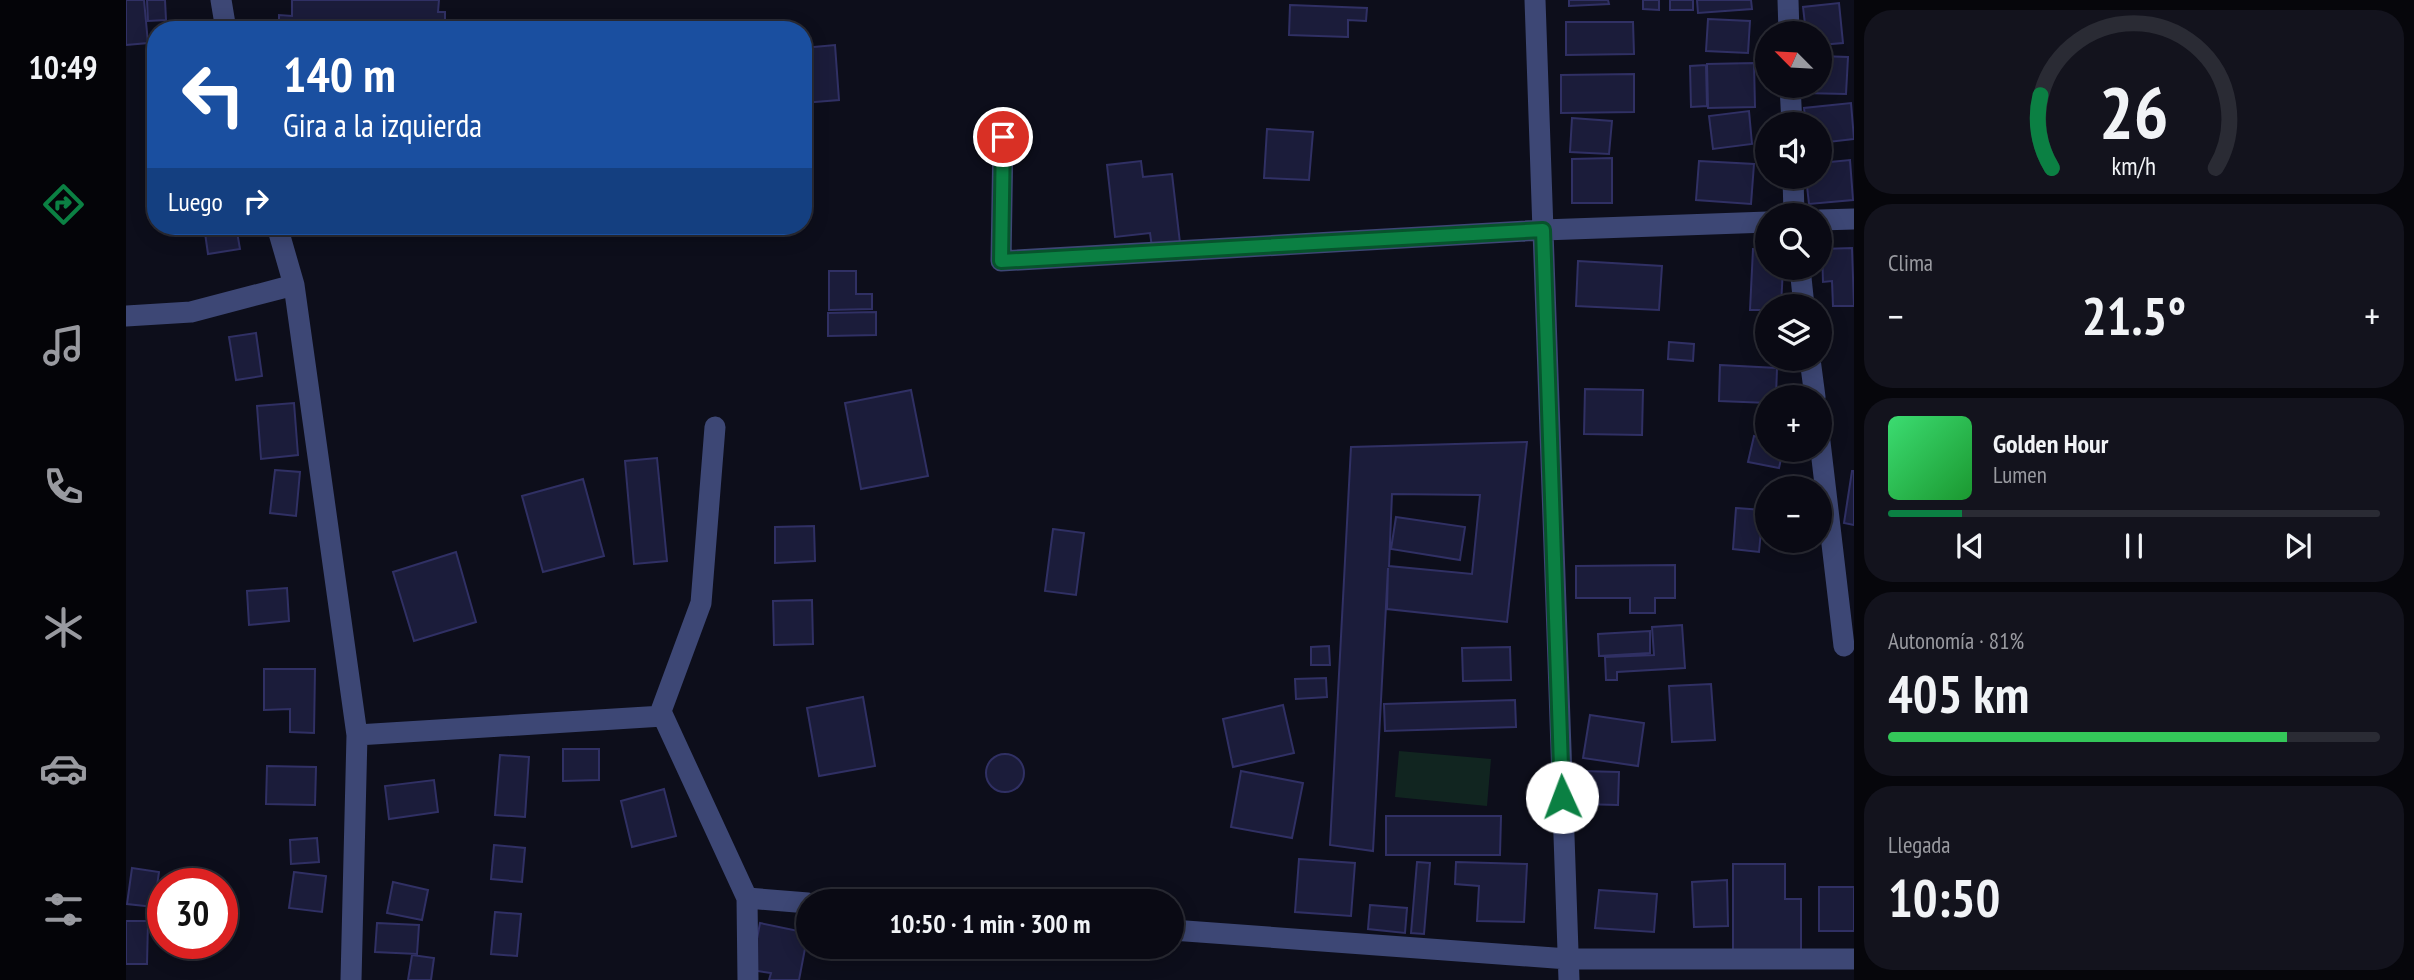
<!DOCTYPE html>
<html lang="es">
<head>
<meta charset="utf-8">
<style>
  :root { --surface:#0a0a14; --page:#13131d; --text:#f1f3f6; --muted:#999aa0; --line:#2a2b34; --accent:#0b8043 }
  body { margin:0; font-family:"PT Sans Narrow",sans-serif; background:var(--page); color:var(--text); height:100vh; display:flex; flex-direction:column; font-size:26px; white-space:nowrap }
  * { box-sizing:border-box; margin:0 }
  p { font-size:23px; color:var(--muted) }
  .icon { flex:none; width:38px; height:38px; fill:none; stroke:currentColor; stroke-width:2; stroke-linecap:round; stroke-linejoin:round }
  .map { position:relative; flex:1; overflow:hidden }
  .drawer { display:flex; flex-direction:column; gap:10px; padding:10px; background:#06060b; width:560px }
  .drawer>* { flex:none }
  .hud { position:absolute; left:21px; top:21px; width:665px; height:214px; border-radius:28px; box-shadow:0 4px 18px #0003,0 0 0 2px var(--line); background:#1a4fa0; color:#fff; overflow:hidden }
  .needle { width:46px; rotate:294deg }
  .buttons { position:absolute; left:1629px; top:21px; display:grid; gap:14px }
  .buttons a { display:grid; place-items:center; width:77px; height:77px; border-radius:50%; background:var(--surface); box-shadow:0 4px 18px #0003,0 0 0 2px var(--line); font-size:35px }
  .speed { position:absolute; left:21px; top:868px; display:flex; gap:14px; font-size:35px; font-weight:700; text-align:center }
  .speed>* { display:grid; place-content:center; width:91px; height:91px; border-radius:50%; background:var(--surface); box-shadow:0 4px 18px #0003,0 0 0 2px var(--line); line-height:1 }
  .speed .limit { border:10px solid #d22; background:#fff; color:#111 }
  .pin { position:absolute; display:grid; place-items:center; width:60px; height:60px; color:#fff; margin:-30px; border:4px solid #fff; border-radius:50%; box-shadow:0 2px 7px #0007 }
  .me { position:absolute; width:77px; margin:-38px; rotate:358deg; stroke-linejoin:round; filter:drop-shadow(0 0 5px #0008) }
  .turn { display:flex; align-items:center; gap:24px; height:147px; padding:0 21px; font-size:32px }
  .turn .icon { width:91px; height:91px; stroke-width:2.5 }
  .turn b { display:block; font-size:49px; line-height:60px }
  .then { display:flex; align-items:center; height:66px; padding:0 21px; background:#0003; gap:14px; font-size:26px }
  .big { font-size:52px; font-weight:700; line-height:1.1 }
  .drawer .tile { flex:1; display:flex; flex-direction:column; justify-content:center; gap:10px; min-width:0; padding:0 24px; border-radius:28px; background:var(--page) }
  .drawer .dial { align-items:center; gap:0 }
  .dial svg { height:182px; overflow:visible; fill:none; stroke:var(--line); stroke-width:7; stroke-linecap:round; text-anchor:middle }
  .dial text { fill:var(--text); stroke:none }
  .song { display:flex; align-items:center; gap:21px }
  .cover { width:84px; height:84px; border-radius:10px; background:linear-gradient(135deg,hsl(140 70% 55%),hsl(130 70% 35%)) }
  .played { height:7px; border-radius:4px; background:linear-gradient(90deg,var(--accent) 15%,var(--line) 15%) }
  .keys { display:flex; justify-content:space-around; direction:ltr }
  .heat { display:flex; justify-content:space-between; align-items:center; font-size:38px; direction:ltr }
  .charge { height:10px; border-radius:5px; background:linear-gradient(90deg,#34c759 81%,var(--line) 0) }
  .trip { position:absolute; left:670px; top:889px; width:388px; height:70px; border-radius:35px; background:var(--surface); box-shadow:0 4px 18px #0003,0 0 0 2px var(--line); font-weight:700; line-height:70px; text-align:center }
  main { display:flex; flex:1; min-height:0 }
  .tabs { display:flex; flex-direction:column; width:126px; justify-content:space-around; align-items:center; background:#040408; color:var(--muted) }
  .tabs .icon { width:49px; height:49px }
  .tabs .current { color:var(--accent) }
  .tabs b { font-size:32px; color:var(--text) }
  .map>svg:first-child { display:block }
  .green { fill:#112520 }
  .building { fill:#1b1c3a; stroke:#303064; stroke-width:2; fill-rule:evenodd }
  .lines { fill:none; stroke-linecap:round; stroke-linejoin:round }
  .minor { stroke:#3d4775; stroke-width:21 }
  .route-casing { stroke:#07532c; stroke-width:18 }
  .route { stroke:#0b8043; stroke-width:12 }
</style>
</head>
<body>
<main>
<nav class="tabs">
<b>10:49</b>
<svg class="icon current" aria-label="directions" viewBox="0 0 24 24"><path d="M12 3l9 9-9 9-9-9zM9 14v-3h6M13 9l2 2-2 2"/></svg>
<svg class="icon" aria-label="music" viewBox="0 0 24 24"><path d="M9 18V5l10-2v13"/><circle cx="6" cy="18" r="3"/><circle cx="16" cy="16" r="3"/></svg>
<svg class="icon" aria-label="phone" viewBox="0 0 24 24"><path d="M5 4h4l2 5-3 2q2 4 5 5l2-3 5 2v4C11 20 4 13 5 4z"/></svg>
<svg class="icon" aria-label="climate" viewBox="0 0 24 24"><path d="M12 3v18M4 7l16 10M4 17L20 7"/></svg>
<svg class="icon" aria-label="car" viewBox="0 0 24 24"><path d="M5 17H2v-5l4-1 3-4h7l3 4 3 1v5h-3M9 17h6M6 11h13"/><circle cx="7" cy="17" r="2"/><circle cx="17" cy="17" r="2"/></svg>
<svg class="icon" aria-label="filters" viewBox="0 0 24 24"><path d="M4 7h16M4 17h16"/><circle cx="9" cy="7" r="2"/><circle cx="15" cy="17" r="2"/></svg>
</nav>
<div class="map">
<svg width="1728" height="980" viewBox="0 0 1728 980">
  <rect width="100%" height="100%" fill="#0d0e1b"/>
  <!-- green -->
  <path class="green" d="M1273,751L1365,759L1361,806L1269,797Z"/>
  <!-- building -->
  <path class="building" d="M0,0H18L22,43L0,45Z
    M21,0H39L40,20L22,21Z
    M166,0H313L312,12H319V30H153V15L166,16Z
    M1443,0H1482L1483,4L1443,6Z
    M1517,0H1533V10L1517,9Z
    M1544,0H1567V10H1544Z
    M1571,0H1625L1626,9L1572,13Z
    M1713,3L1717,43L1694,45V33H1680L1677,7Z
    M1164,5L1241,8L1240,21L1222,20V37L1163,35Z
    M1582,19L1624,21L1622,53L1580,51Z
    M1440,22H1507L1508,54L1440,55Z
    M709,45L713,100L677,103V48Z
    M24,49H30V91Z
    M1694,56L1722,57L1720,94L1677,93V86H1694Z
    M1628,63L1629,107L1582,108L1581,64Z
    M1580,65L1581,106L1565,107L1564,66Z
    M1508,74V112L1435,113V75Z
    M1725,103L1728,139L1694,143V124H1680L1678,108Z
    M1623,111L1626,144L1587,149L1583,116Z
    M1446,118L1486,121L1483,154L1444,152Z
    M1141,129L1187,132L1183,180L1138,178Z
    M1486,158V203H1446V159Z
    M1724,160L1727,200L1683,204L1680,177H1694V163Z
    M1015,161L1017,177L1046,174L1054,243L1026,247L1024,233L989,237L981,165Z
    M1573,161L1628,164L1625,204L1570,200Z
    M78,226H110L114,249L82,254Z
    M1726,248L1728,306H1707L1706,281L1697,282L1696,249Z
    M1627,249H1642V268H1657L1655,306H1642V310H1624Z
    M1452,261L1536,266L1533,310L1450,306Z
    M703,271H730V294H746V309L703,310Z
    M750,312V335L702,336V313Z
    M1633,317H1642V339L1631,338Z
    M130,333L136,376L110,380L103,337Z
    M1543,342L1568,344L1567,361L1542,359Z
    M1594,365L1651,368L1650,397H1642V403L1593,401Z
    M1459,389L1517,390L1516,435L1458,434Z
    M785,390L802,476L735,489L719,403Z
    M168,403L172,455L135,459L131,406Z
    M1628,436L1642,439V450H1657L1653,468L1622,462Z
    M1401,442L1381,622L1261,609L1262,568L1247,851L1204,845L1225,447ZM1266,494L1354,495L1346,574L1263,566Z
    M531,458L541,561L508,564L499,461Z
    M149,470L174,472L170,516L144,513Z
    M1726,471H1728V525L1718,523Z
    M457,479L478,556L417,572L396,496Z
    M1610,508L1637,510L1633,552L1607,549Z
    M1270,517L1339,527L1334,560L1265,549Z
    M688,526L689,561L649,563V527Z
    M927,529L958,533L950,595L919,591Z
    M1645,541H1680V545Z
    M330,552L350,622L288,641L267,572Z
    M1549,565V598H1529V613H1504V598H1450V566Z
    M161,588L163,621L123,625L121,591Z
    M686,600L687,644L648,645L647,601Z
    M1556,625L1559,668L1491,672V680H1480L1479,657L1528,655L1526,627Z
    M1524,631V653L1473,656L1472,634Z
    M1203,646L1204,665H1185V647Z
    M1384,647L1385,680L1337,681L1336,648Z
    M138,669H189L188,733L164,732V709L138,710Z
    M1200,678L1201,697L1170,699L1169,679Z
    M1585,684L1589,740L1546,742L1543,686Z
    M737,697L749,766L693,776L681,708Z
    M1389,700L1390,727L1259,731L1258,704Z
    M1157,705L1168,753L1107,767L1097,719Z
    M1464,715L1518,723L1512,766L1457,758Z
    M437,749H473V780L437,781Z
    M860 773a19 19 0 1 1 38 0a19 19 0 1 1-38 0Z
    M374,755L403,757L399,817L369,815Z
    M141,766L190,767L189,805L140,804Z
    M1115,771L1177,783L1166,838L1105,827Z
    M1455,771L1493,772L1492,805L1454,804Z
    M308,780L312,812L263,819L259,786Z
    M538,789L550,836L506,847L495,801Z
    M1260,816H1375L1374,855H1260Z
    M191,838L193,862L165,864L164,840Z
    M368,845L399,848L396,882L365,879Z
    M1173,859L1229,863L1225,916L1169,912Z
    M1291,862L1304,863L1298,934L1285,933Z
    M1330,862L1401,864L1398,922L1351,921L1353,886L1329,884Z
    M1607,864H1659V899H1675V950H1607Z
    M6,868L33,872L28,907L1,904Z
    M168,872L200,876L196,912L163,908Z
    M1601,880L1602,926L1568,927L1566,882Z
    M267,882L302,890L296,920L261,913Z
    M1693,887H1728V931H1693Z
    M1473,890L1531,894L1528,932L1469,928Z
    M1244,905L1281,908L1279,933L1242,929Z
    M369,912L395,914L391,956L365,954Z
    M0,921H22L21,964H0Z
    M251,923L293,925L291,954L249,952Z
    M634,923L682,933L673,980H643L645,973L625,970Z
    M286,955L308,958L305,980H282Z"/>
  <g class="lines">
    <!-- minor -->
    <path class="minor" d="M95,0L100,30
      M1409,0L1443,980
      M1662,0L1663,33
      M1664,86L1666,124
      M877,137L875,261L1417,230L1642,222
      M1667,177L1668,215
      M1694,220L1728,219
      M151,226L168,285L231,735L225,980
      M1674,268L1678,306
      M0,316L65,312L168,285
      M1684,359L1689,397
      M1694,442L1718,646
      M537,716L535,711L575,603L589,427
      M231,735L537,716L621,898L622,980
      M621,898L682,903
      M1046,930L1442,959H1728"/>
  </g>
  <g class="lines">
    <!-- route casing -->
    <g class="route-casing">
      <path id="route" d="M877,137L875,261L1417,230L1436,797"/>
    </g>
    <!-- route -->
    <use href="#route" class="route"/>
  </g>
</svg>
<div class="buttons">
<a><svg class="needle" viewBox="-14 -14 28 28"><path d="M0-13l5 13h-10z" fill="#e53935"/><path d="M0 13l5-13h-10z" fill="#999aa0"/></svg></a>
<a><svg class="icon" aria-label="sound" viewBox="0 0 24 24"><path d="M4 9h4l5-4v14l-5-4H4zM17 9q2 3 0 6"/></svg></a>
<a><svg class="icon" aria-label="search" viewBox="0 0 24 24"><circle cx="10" cy="10" r="6"/><path d="M15 15l6 6"/></svg></a>
<a><svg class="icon" aria-label="layers" viewBox="0 0 24 24"><path d="M12 4l9 5-9 5-9-5zM3 14l9 5 9-5"/></svg></a>
<a>+</a>
<a>−</a>
</div>
<div class="speed"><div class="limit">30</div></div>
<div class="pin" style="left:877px;top:137px;background:#d93025"><svg class="icon" aria-label="arrive" viewBox="0 0 24 24"><path d="M6 21V4h12l-3 4 3 4H6"/></svg></div>
<svg class="me" style="left:1436px;top:797px" viewBox="-20 -20 40 40"><circle r="19" fill="#fff"/><path d="M0-13L10 11 0 6-10 11z" fill="#0b8043"/></svg>
<div class="trip">10:50 · 1 min · 300 m</div>
<div class="hud">
<div class="turn"><svg class="icon" aria-label="left" viewBox="0 0 24 24"><path d="M17 20v-9H6M10 6l-5 5 5 5"/></svg><div><b>140 m</b>Gira a la izquierda</div></div>
<div class="then">Luego<svg class="icon" aria-label="right" viewBox="0 0 24 24"><path d="M7 20v-9h11M14 6l5 5-5 5"/></svg></div>
</div>
</div>
<section class="drawer">
<div class="tile dial"><svg viewBox="0 0 100 80">
<path d="M14 69A42 42 0 1 1 86 69"/>
<path d="M14 69A42 42 0 0 1 9 37" stroke="#0b8043"/>
<text x="50" y="56" font-size="32" font-weight="700">26</text>
<text x="50" y="72" font-size="11">km/h</text>
</svg></div>
<div class="tile"><p>Clima</p>
<div class="heat"><a>−</a><b class="big">21.5°</b><a>+</a></div>
</div>
<div class="tile">
<div class="song"><i class="cover"></i><div><b>Golden Hour</b><p>Lumen</p></div></div>
<div class="played"></div>
<div class="keys"><svg class="icon" aria-label="previous" viewBox="0 0 24 24"><path d="M18 5L8 12l10 7zM5 5v14"/></svg><svg class="icon" aria-label="pause" viewBox="0 0 24 24"><path d="M8 5v14M16 5v14"/></svg><svg class="icon" aria-label="next" viewBox="0 0 24 24"><path d="M6 5l10 7-10 7zM19 5v14"/></svg></div>
</div>
<div class="tile"><p>Autonomía · 81%</p><b class="big">405 km</b><div class="charge"></div></div>
<div class="tile"><p>Llegada</p><b class="big">10:50</b></div>
</section>
</main>
</body>
</html>
